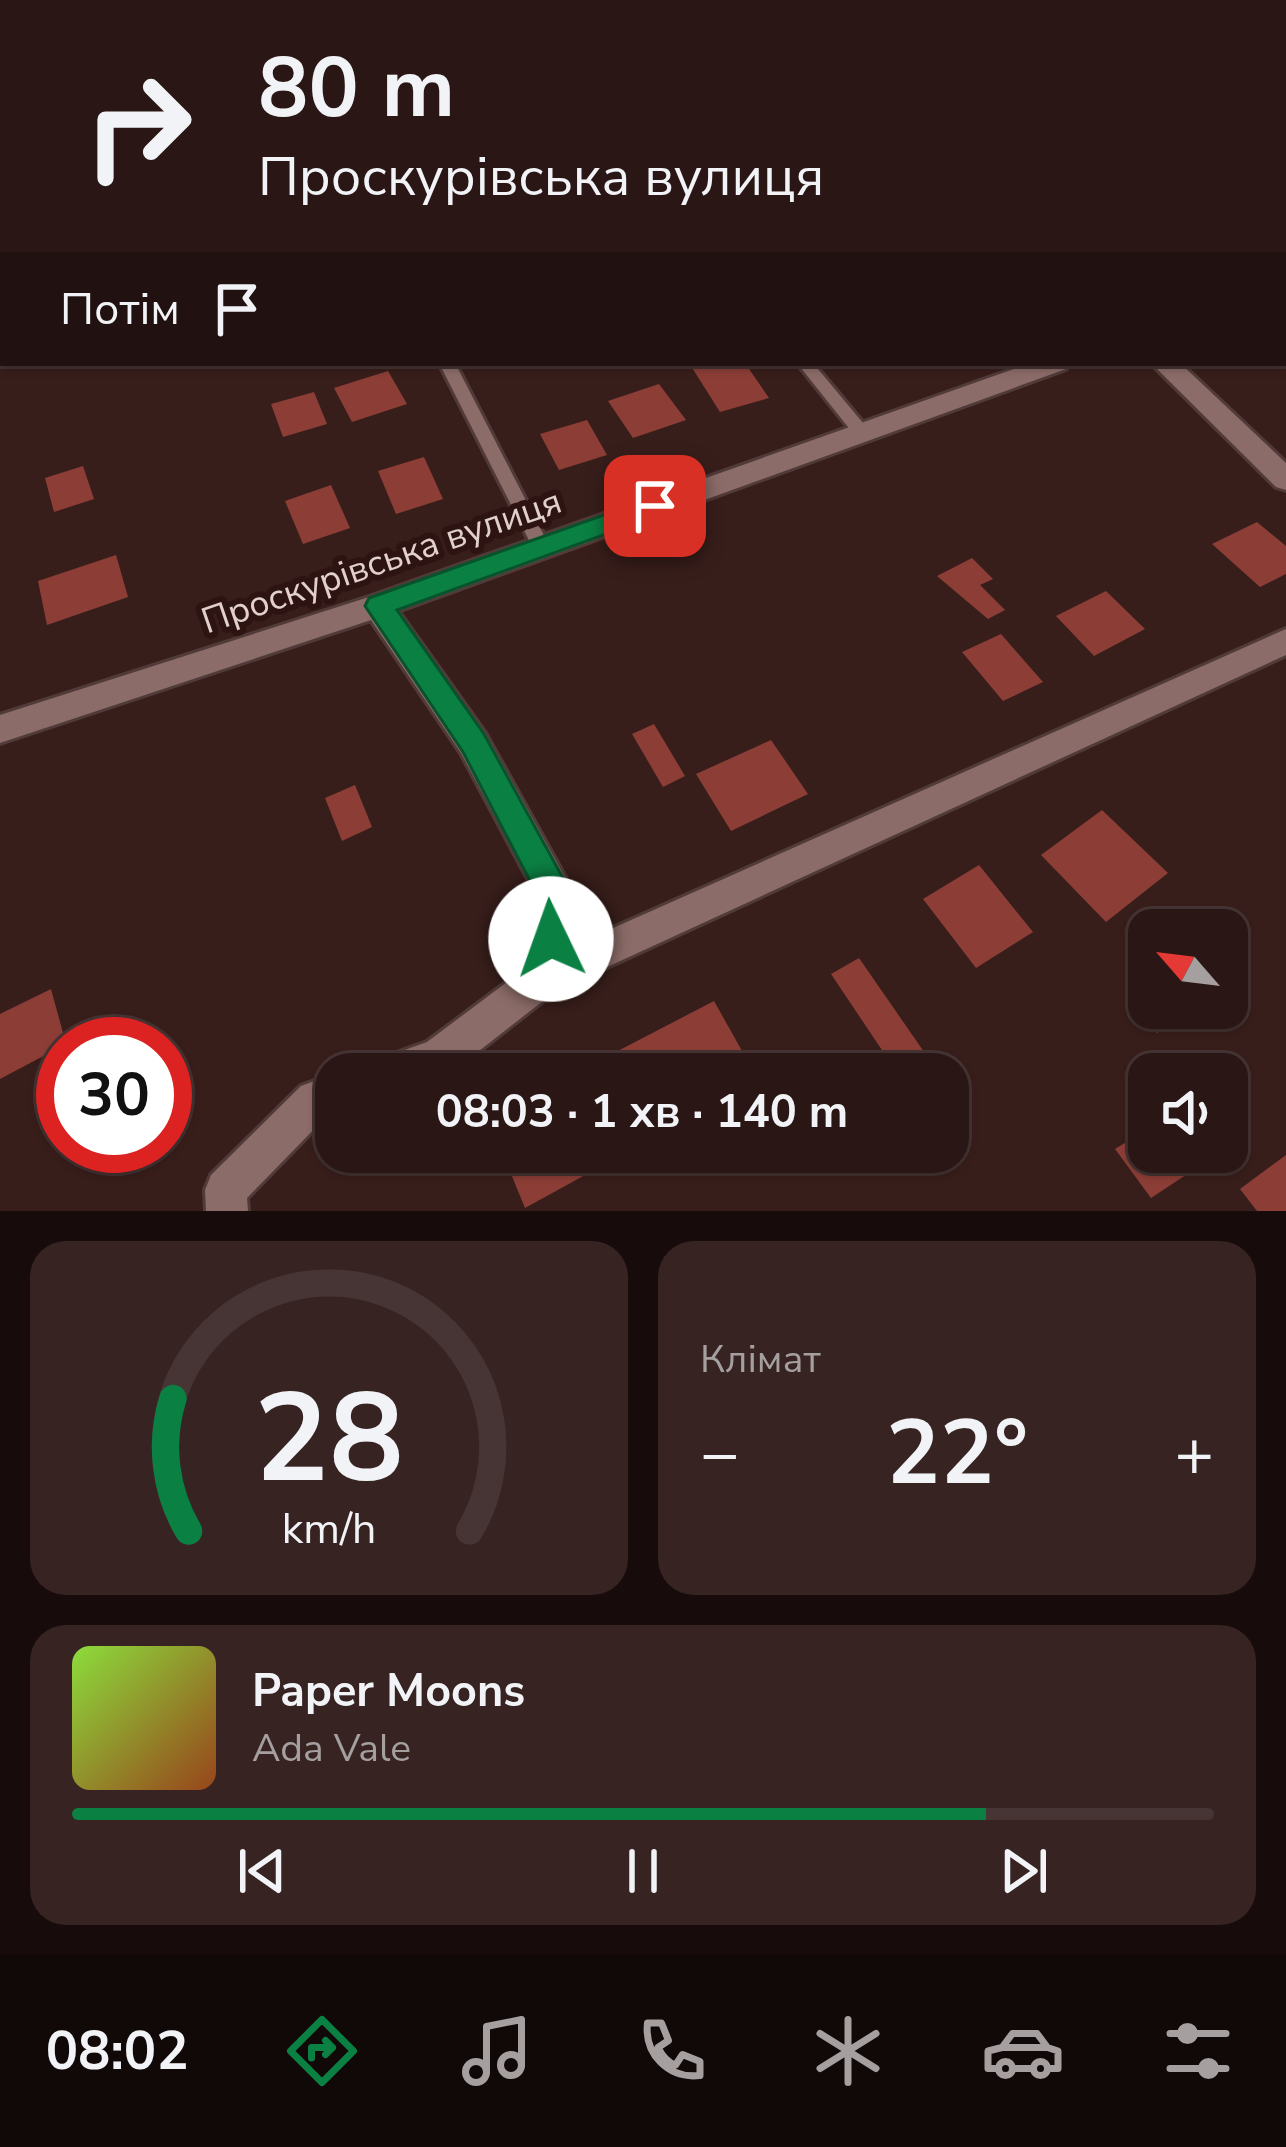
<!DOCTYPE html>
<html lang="uk">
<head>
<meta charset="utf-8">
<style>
  :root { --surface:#2a1614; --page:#362322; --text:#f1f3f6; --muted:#a59fa0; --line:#463534; --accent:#0b8043 }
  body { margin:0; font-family:"Nunito Sans",sans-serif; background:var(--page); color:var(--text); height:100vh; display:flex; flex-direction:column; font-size:45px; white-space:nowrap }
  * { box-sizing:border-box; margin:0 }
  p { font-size:39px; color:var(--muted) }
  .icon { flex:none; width:66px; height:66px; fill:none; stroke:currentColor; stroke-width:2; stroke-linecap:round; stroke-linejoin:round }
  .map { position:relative; height:1211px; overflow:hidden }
  .panel { display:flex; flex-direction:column; gap:30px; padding:30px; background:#170c0b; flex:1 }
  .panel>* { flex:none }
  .hud { position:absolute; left:0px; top:0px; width:1287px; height:366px; box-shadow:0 3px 9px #0004,0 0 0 3px var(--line); background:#2a1614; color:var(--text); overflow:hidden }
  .needle { width:78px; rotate:298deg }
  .controls { position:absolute; left:1128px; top:909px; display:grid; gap:24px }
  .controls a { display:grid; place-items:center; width:120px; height:120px; border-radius:24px; background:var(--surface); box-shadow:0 3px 9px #0004,0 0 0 3px var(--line); font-size:60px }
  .speed { position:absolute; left:36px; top:1017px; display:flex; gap:24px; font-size:60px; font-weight:700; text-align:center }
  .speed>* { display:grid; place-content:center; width:156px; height:156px; border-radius:50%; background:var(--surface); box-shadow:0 3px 9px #0004,0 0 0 3px var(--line); line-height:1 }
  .speed .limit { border:18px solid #d22; background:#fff; color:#111 }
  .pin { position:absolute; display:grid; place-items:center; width:102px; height:102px; color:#fff; margin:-51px; border-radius:24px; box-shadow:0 6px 18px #0006 }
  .me { position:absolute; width:132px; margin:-66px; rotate:357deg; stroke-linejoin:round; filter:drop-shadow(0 0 9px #0008) }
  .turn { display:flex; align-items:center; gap:42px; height:252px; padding:0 60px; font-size:54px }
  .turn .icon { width:156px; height:156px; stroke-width:2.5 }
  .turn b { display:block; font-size:84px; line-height:102px }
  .then { display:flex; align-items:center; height:114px; padding:0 60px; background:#0003; gap:24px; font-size:45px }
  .big { font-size:90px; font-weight:700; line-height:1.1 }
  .panel .widget { flex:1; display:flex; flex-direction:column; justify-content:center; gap:18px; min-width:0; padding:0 42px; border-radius:36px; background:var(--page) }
  .panel .dial { align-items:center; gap:0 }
  .dial svg { height:312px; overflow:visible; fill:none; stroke:var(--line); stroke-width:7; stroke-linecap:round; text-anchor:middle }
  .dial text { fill:var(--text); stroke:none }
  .song { display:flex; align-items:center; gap:36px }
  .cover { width:144px; height:144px; border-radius:18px; background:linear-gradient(135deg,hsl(90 70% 55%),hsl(20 70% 35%)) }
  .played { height:12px; border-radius:6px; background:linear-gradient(90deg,var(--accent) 80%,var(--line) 80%) }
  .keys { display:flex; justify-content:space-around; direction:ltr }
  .heat { display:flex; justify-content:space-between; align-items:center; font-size:66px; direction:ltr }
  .panel .tiles { flex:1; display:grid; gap:30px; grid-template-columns:1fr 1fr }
  .widget:last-child { grid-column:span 2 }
  .trip { position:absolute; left:315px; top:1053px; width:654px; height:120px; border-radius:36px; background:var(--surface); box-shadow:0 3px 9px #0004,0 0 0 3px var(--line); font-weight:700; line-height:120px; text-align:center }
  .tab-bar { display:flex; height:192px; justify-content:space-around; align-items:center; background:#110908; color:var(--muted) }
  .tab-bar .icon { width:84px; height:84px }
  .tab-bar .active { color:var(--accent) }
  .tab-bar b { font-size:54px; color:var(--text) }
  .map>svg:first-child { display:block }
  .building { fill:#8c3e36 }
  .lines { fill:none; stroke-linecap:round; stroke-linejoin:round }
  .service-casing { stroke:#513b39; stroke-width:6 }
  .minor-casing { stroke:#513b39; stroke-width:6 }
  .service { fill:#8c6c68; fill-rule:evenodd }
  .minor { fill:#8c6c68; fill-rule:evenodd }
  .route { fill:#0b8043; stroke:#07532c; stroke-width:3 }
  .labels { text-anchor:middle; stroke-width:12; stroke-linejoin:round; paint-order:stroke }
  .street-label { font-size:36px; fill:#e2d0cd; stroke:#2d1412 }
</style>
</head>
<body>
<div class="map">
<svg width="1286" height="1211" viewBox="0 0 1286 1211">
  <rect width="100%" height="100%" fill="#381e1b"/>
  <!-- building -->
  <path class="building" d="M689,363H745L769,398L720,412Z
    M388,371L407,404L352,422L334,388Z
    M659,384L686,420L633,438L608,401Z
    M314,392L327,424L283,437L271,404Z
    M587,420L607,455L559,470L540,434Z
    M424,457L443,499L396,514L378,471Z
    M83,466L94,499L54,512L45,478Z
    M331,485L350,528L303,544L285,501Z
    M1257,522L1286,546V574L1260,587L1212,544Z
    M116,555L128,597L47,625L38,581Z
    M972,558L993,579L980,585L1005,610L988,619L937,576Z
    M1106,591L1145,629L1094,656L1056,616Z
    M1001,634L1043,682L1003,701L962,652Z
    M654,724L685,776L663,787L632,734Z
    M771,740L808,794L731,831L696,774Z
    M355,785L372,827L342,841L325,798Z
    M1102,810L1168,873L1106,922L1041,855Z
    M979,865L1033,932L976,968L923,899Z
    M859,958L931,1062L912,1074H898L831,974Z
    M51,989L66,1044L0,1079V1014Z
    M714,1001L755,1074H622L612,1054Z
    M1149,1004V1008H1188L1157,1033L1138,1012Z
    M1149,1128V1152H1195L1204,1163L1151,1198L1115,1149Z
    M502,1152H613L616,1158L525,1208Z
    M1286,1155V1211H1257L1240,1189Z"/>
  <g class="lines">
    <!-- service casing -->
    <g class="service-casing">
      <path id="service" d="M1089,0H1099L1097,3H1087Z
        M1284,203L1286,204V212L1284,211Z
        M439,363H455L550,547L547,552H535Z
        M797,363H813L868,429L870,433L868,437H856Z"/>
    </g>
    <!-- minor casing -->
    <g class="minor-casing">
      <path id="minor" d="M3,22V34L0,35V23Z
        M1031,363H1070L1066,369L398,611L485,733L571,888L576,900L568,948L1286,629V655L557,990L452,1072L371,1074L377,1060L427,1042L527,967L540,901L461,753L371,620L0,743V715L369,597Z
        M1151,363H1180L1286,463V490L1276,487Z
        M336,1073V1113L327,1116L247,1198L248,1211H206L205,1190L211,1175L301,1086Z"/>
    </g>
    <!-- service -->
    <use href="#service" class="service"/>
    <!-- minor -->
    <use href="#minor" class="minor"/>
  </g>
  <!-- route -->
  <path class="route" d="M655,497L667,506L664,513L397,610L484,734L569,889C577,907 570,932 563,950L551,955L539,950L534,939L541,902L463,752L365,606L369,598Z"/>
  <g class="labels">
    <!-- street labels -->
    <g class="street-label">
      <text transform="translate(381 560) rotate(-19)" y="13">Проскурівська вулиця</text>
    </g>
  </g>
</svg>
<div class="controls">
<a><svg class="needle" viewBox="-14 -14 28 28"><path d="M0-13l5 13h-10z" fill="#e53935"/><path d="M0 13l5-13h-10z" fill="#a59fa0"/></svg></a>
<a><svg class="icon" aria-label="sound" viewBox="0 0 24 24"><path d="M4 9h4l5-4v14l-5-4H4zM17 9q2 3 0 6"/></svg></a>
</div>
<div class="speed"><div class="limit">30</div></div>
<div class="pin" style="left:655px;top:506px;background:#d93025"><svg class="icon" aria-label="arrive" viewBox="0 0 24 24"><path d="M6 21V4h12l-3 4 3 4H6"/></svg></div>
<svg class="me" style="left:551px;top:939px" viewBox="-20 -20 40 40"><circle r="19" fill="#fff"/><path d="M0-13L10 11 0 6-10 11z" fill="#0b8043"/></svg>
<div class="trip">08:03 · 1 хв · 140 m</div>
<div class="hud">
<div class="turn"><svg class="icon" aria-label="right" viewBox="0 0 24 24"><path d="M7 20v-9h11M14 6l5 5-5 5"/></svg><div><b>80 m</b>Проскурівська вулиця</div></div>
<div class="then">Потім<svg class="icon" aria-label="arrive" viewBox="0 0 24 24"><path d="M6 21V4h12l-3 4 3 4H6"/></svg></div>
</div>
</div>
<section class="panel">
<div class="tiles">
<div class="widget dial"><svg viewBox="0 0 100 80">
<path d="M14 69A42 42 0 1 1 86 69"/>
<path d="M14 69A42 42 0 0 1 10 35" stroke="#0b8043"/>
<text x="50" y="56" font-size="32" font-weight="700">28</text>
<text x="50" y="72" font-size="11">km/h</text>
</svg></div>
<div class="widget"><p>Клімат</p>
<div class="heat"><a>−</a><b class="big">22°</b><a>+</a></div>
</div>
<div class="widget">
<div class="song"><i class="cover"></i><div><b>Paper Moons</b><p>Ada Vale</p></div></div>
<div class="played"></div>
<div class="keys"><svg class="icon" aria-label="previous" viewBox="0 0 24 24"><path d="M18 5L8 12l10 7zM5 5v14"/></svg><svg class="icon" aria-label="pause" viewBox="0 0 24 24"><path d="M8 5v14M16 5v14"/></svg><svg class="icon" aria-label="next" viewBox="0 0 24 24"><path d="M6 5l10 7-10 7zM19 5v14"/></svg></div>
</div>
</div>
</section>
<nav class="tab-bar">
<b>08:02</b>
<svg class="icon active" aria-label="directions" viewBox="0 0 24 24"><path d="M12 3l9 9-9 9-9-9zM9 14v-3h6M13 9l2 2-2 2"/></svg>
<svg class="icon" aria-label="music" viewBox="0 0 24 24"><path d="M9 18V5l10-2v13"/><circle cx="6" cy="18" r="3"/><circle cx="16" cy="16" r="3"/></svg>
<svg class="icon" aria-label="phone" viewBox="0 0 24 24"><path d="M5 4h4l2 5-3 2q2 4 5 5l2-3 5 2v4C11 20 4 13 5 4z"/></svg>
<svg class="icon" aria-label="climate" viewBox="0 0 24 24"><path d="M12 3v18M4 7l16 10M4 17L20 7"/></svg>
<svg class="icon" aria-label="car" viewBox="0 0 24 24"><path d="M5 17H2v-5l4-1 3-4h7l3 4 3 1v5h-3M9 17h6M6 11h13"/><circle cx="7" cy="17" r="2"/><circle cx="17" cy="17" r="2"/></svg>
<svg class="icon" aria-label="filters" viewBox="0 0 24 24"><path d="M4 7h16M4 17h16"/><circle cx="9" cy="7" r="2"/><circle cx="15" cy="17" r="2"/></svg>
</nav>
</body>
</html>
